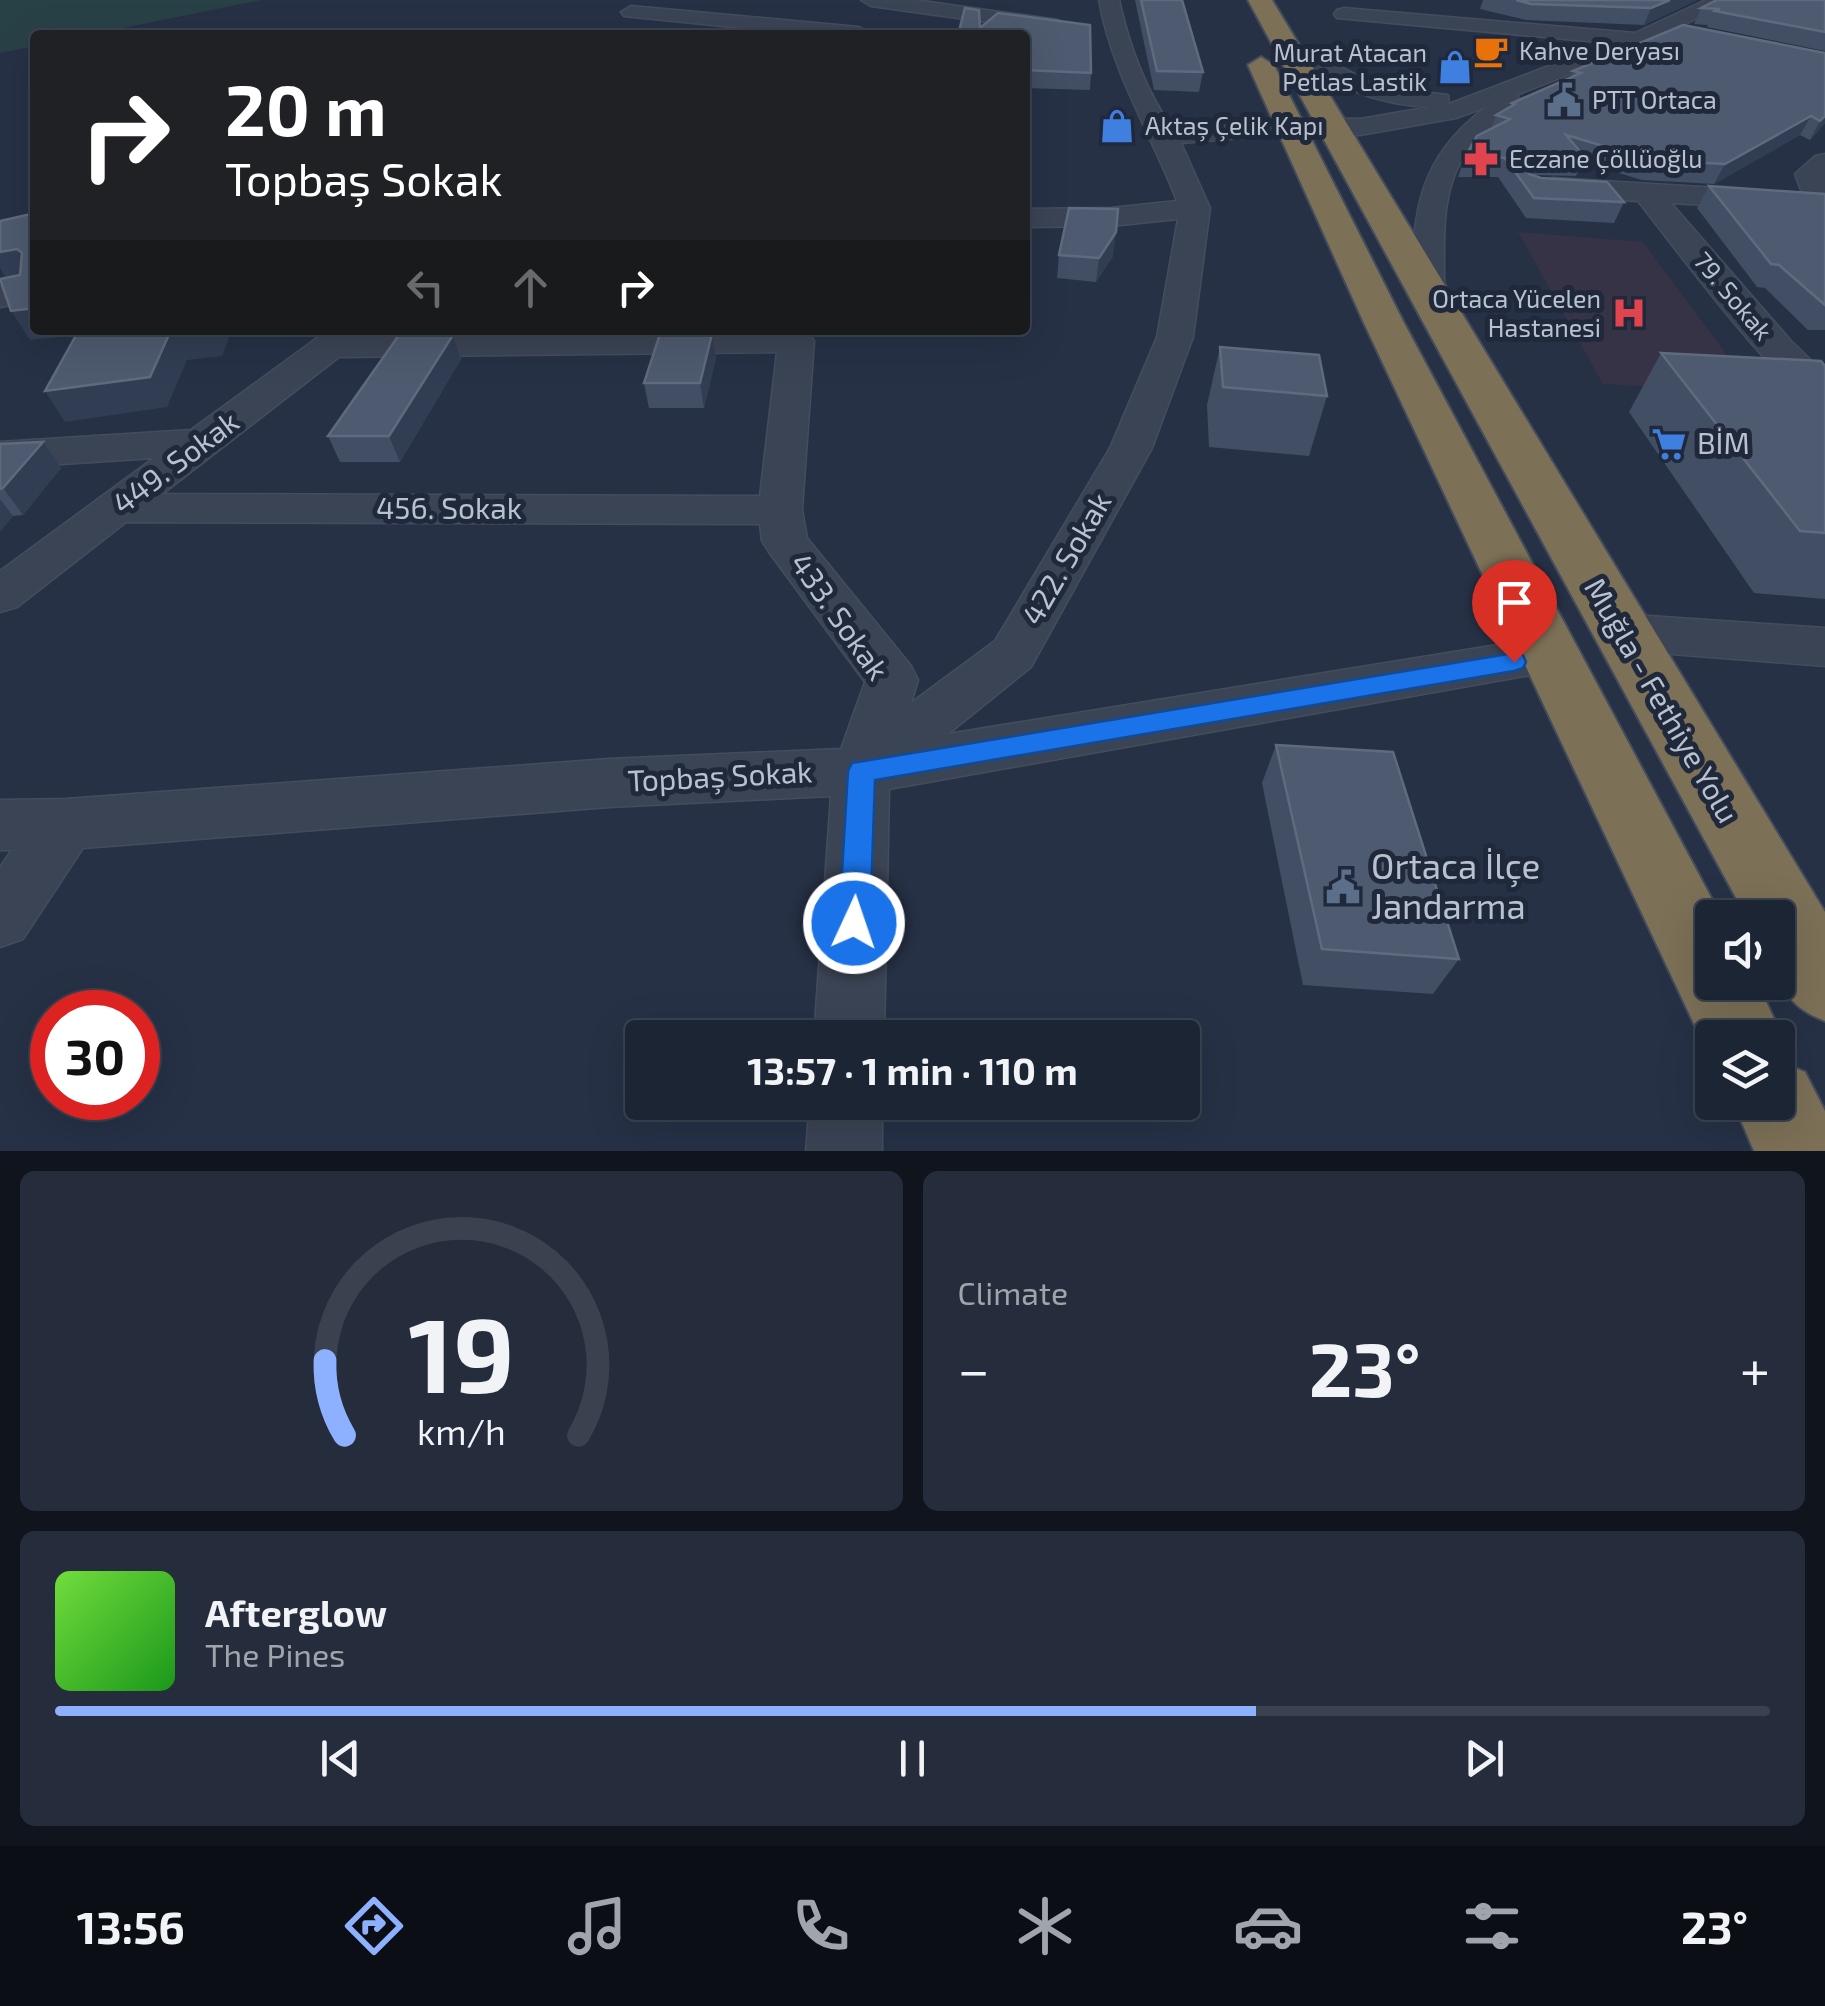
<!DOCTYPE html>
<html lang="en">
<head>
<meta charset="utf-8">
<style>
  :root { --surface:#1c2534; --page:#252d3c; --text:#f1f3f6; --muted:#a0a5ac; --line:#3a424f; --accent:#8db1ff }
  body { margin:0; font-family:"Exo 2",sans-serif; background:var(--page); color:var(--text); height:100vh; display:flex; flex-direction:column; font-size:38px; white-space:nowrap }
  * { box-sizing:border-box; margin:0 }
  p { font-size:32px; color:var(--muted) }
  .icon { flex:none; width:55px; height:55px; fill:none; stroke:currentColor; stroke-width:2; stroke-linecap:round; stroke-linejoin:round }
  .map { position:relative; height:1151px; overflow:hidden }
  .sheet { display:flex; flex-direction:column; gap:20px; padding:20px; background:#0f141d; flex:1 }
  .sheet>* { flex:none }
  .banner { position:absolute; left:30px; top:30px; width:1000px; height:305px; border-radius:10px; box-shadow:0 10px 40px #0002,0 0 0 2px var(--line); background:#202124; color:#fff; overflow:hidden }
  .tools { position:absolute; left:1695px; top:900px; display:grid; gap:20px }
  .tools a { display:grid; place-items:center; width:100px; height:100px; border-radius:10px; background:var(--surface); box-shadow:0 10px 40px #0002,0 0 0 2px var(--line); font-size:50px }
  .speed { position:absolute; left:30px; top:990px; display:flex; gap:20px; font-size:50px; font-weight:700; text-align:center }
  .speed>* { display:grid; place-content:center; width:130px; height:130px; border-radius:50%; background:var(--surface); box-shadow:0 10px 40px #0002,0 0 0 2px var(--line); line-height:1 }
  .speed .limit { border:15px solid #d22; background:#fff; color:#111 }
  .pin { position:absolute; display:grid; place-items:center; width:85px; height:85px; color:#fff; margin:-102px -42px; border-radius:50% 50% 50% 0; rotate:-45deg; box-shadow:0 0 10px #0007 }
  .pin .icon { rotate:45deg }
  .me { position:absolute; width:110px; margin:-55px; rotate:3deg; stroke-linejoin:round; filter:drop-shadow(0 0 8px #0008) }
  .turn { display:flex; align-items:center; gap:35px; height:210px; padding:0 30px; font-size:45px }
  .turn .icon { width:130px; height:130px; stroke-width:2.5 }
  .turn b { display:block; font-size:70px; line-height:85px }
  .lanes { display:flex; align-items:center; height:95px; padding:0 30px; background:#0003; justify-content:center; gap:50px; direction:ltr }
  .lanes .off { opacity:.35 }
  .big { font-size:75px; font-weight:700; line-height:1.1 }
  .sheet .card { flex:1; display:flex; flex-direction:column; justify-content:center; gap:15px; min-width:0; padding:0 35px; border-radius:15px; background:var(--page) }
  .sheet .dial { align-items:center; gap:0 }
  .dial svg { height:260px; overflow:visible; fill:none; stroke:var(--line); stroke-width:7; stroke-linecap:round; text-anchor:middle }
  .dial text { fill:var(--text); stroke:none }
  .song { display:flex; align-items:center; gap:30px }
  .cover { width:120px; height:120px; border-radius:15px; background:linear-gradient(135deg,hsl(100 70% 55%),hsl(120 70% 35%)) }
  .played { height:10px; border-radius:5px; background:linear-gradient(90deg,var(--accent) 70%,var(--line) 70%) }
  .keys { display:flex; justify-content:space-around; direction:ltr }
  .heat { display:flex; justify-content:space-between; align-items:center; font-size:55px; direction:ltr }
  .sheet .tiles { flex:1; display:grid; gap:20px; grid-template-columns:1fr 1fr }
  .card:last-child { grid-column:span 2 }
  .trip { position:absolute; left:625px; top:1020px; width:575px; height:100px; border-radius:10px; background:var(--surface); box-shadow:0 10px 40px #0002,0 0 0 2px var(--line); font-weight:700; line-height:100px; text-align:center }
  .tab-bar { display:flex; height:160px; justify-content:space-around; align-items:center; background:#0b0f15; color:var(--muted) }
  .tab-bar .icon { width:70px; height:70px }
  .tab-bar .current { color:var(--accent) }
  .tab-bar b { font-size:45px; color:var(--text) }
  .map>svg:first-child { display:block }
  .medical { fill:#373346 }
  .green { fill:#284147 }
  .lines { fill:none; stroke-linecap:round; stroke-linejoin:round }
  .minor-casing { stroke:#444d5e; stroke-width:3 }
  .highway-casing { stroke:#424c5d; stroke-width:4 }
  .minor { fill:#3b4455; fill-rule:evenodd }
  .highway { fill:#7c7057; fill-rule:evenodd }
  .wall { fill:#414e64 }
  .shaded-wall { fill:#313d53 }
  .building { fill:#4e5a6f; stroke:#5f6a7e; stroke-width:2.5 }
  .route { fill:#1a73e8; stroke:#114b97; stroke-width:2.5 }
  .labels { text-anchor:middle; stroke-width:10; stroke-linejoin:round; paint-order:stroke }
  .far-poi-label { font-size:25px; fill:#b9c0ce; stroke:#1f293b; text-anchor:start }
  .far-street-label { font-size:25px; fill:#b9c0ce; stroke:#1f293b }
  .poi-label { font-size:30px; fill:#b9c0ce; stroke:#1f293b; text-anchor:start }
  .street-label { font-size:30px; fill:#b9c0ce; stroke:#1f293b }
  .near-poi-label { font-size:35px; fill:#b9c0ce; stroke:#1f293b; text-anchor:start }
</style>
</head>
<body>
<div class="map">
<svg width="1825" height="1151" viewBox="0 0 1825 1151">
  <rect width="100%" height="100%" fill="#263146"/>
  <!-- medical -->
  <path class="medical" d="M1518,232L1643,242L1755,393L1603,384Z"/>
  <!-- green -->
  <path class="green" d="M0,0H261L89,35H35V46L0,53Z"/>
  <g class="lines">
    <!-- minor casing -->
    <g class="minor-casing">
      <path id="minor" d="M861,0H915L1058,20L1069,26L1058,32L871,6Z
        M1099,0H1119C1129,45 1145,89 1172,128L1290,118L1360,119L1430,107C1374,105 1327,83 1282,52L1279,47L1290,40L1368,81L1397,89L1448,95L1449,104L1609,43L1337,18L1334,14L1337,10L1344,8L1635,33L1706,0H1732L1647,44L1516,95L1521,101L1518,106C1502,120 1484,131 1471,147C1437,187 1445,248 1444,297L1439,304H1415L1410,297C1415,213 1414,162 1486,107L1456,118L1360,135L1290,134L1181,143L1210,208L1193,337L1152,448L1031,667L948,734L1552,636L1570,642L1578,655L1570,668L889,789L884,1038H814L831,796L609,807L83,848L23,939L0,947V867L12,850H0V800L66,799L609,759L841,749L865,682L769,552L762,541L760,524L126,522L17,607L0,612V571L154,458L0,468V442L191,430L328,330H369L366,335L796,330L809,333L814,341L802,510L807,538L911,666L918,680L911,703L995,641L1110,448L1157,337L1178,219L1111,226L1025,227V209L1111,208L1177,201C1151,133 1112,73 1099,0ZM777,352L760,496L162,494L339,357Z
        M631,6L859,27L870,33L811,35L624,16L621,12Z
        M1825,154V216L1812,211L1671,203L1791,341L1825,374V408C1783,397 1671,242 1638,201L1553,196L1543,193L1539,187L1543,181L1553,178L1802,193L1795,174L1815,156Z
        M35,281V301L0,307V287Z
        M1620,614L1825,628V666L1620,650L1602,645L1595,632L1602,619Z
        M810,1102H882V1151H806Z"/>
    </g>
    <!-- highway casing -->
    <g class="highway-casing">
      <path id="highway" d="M1248,0H1272L1825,912V1021C1771,1000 1778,968 1778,918H1747Z
        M1261,57L1274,65L1403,321L1722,918H1712V982H1757L1783,1038L1778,1052V1038H1712V1062L1363,321L1248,65Z
        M1778,1061L1805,1072L1825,1111V1151H1754L1733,1102H1778Z"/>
    </g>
    <!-- minor -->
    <use href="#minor" class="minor"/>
    <!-- highway -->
    <use href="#highway" class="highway"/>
  </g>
  <!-- wall -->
  <path class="wall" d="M1135,0H1182L1203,72L1199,92L1154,90Z
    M1483,0H1697L1644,25L1526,20L1480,9Z
    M1825,0V51L1707,27L1708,25L1694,24L1701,8Z
    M965,8L979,10L980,28L998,13L1090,25L1091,73L1090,90L1025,88V35H958Z
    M1825,53V123L1810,140L1800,135L1714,184L1642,180L1582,162L1576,176L1531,175L1624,202L1614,223L1526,218L1498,177H1458L1465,157L1491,128L1496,115L1510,107L1512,103L1571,77L1573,71Z
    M1709,186L1825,194V330H1808L1765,288L1757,287L1697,208Z
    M1059,255L1113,256L1096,282L1057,278Z
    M712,334L716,358L704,408H649L644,383Z
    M453,335L461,359L400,462H340L328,436Z
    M1220,347L1327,396L1309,456L1209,447L1207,405Z
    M1661,353L1825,366V599L1754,593L1629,412Z
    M0,444L61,468L23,515L13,516L0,531Z
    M1276,745L1459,959L1433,994L1303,985L1262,783Z"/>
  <!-- shaded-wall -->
  <path class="shaded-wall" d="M1670,0H1697L1644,25L1651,8Z
    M1811,116L1800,135L1714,184L1725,164Z
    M1825,116V123L1810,140L1820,121Z
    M1541,154L1533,173L1522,181L1525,164Z
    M1116,232L1113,256L1096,282L1099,258Z
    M17,249L34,277L8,282L0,268V252Z
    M35,308V330L112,331L30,340L11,311Z
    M171,330H232L222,356L187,360L167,407L65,422L45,391Z
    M712,334L716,358L704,408L700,383Z
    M453,335L461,359L400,462L389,436Z
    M43,442L61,468L23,515L3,488Z
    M0,499L13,516L0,531Z"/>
  <!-- building -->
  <path class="building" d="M1141,0H1182L1203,72L1157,71Z
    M1516,0H1670L1651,8L1531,4Z
    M1717,0H1825V32L1715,11L1720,9L1701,8Z
    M965,8L979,10L980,28L998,13L1090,25L1091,73L1025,70V35H958Z
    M1683,25L1825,53V116L1820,121L1811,116L1725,164L1651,160L1566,135L1584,156L1541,154L1525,164L1529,174L1541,178L1607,182L1624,202L1534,198L1505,158L1465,157L1477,136L1510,119L1496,115L1515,104L1512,103L1581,73L1573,71Z
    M1709,186L1825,194V305L1779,265L1771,264Z
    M1069,208L1118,209L1116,232L1099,258L1059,255Z
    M35,213V308L11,311L0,279L20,275L22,253L17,249L0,252V221Z
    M79,330H174H171L150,377L45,391Z
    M660,334H712L700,383H644Z
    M399,335H453L389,436H328Z
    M1220,347L1319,355L1327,396L1223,387Z
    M1661,353L1821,361L1825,366V533L1800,531Z
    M43,442L3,488L0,489V444Z
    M1276,745L1393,752L1459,959L1322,949Z"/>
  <!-- route -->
  <path class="route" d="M1514,653L1523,655L1526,662L1523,668L1514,671L875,780L870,923L865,933L854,937L843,933L839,923L848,771L852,763Z"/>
  <!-- icons -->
  <defs>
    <g id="cafe-bare" transform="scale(2.7)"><path d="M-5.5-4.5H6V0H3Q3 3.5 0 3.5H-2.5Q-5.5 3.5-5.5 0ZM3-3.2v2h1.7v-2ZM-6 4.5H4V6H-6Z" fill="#e8710a" stroke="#1f293b" stroke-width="2.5" paint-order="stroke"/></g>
    <g id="shop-bare" transform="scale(2.7)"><path d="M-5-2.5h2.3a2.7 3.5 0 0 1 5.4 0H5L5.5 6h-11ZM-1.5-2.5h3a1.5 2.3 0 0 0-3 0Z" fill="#3f7fe0" stroke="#1f293b" stroke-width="2.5" paint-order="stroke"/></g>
    <g id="civic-bare" transform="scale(2.7)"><path d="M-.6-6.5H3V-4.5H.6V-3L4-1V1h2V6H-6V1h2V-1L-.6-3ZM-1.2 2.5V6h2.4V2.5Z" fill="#5c6f8a" stroke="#1f293b" stroke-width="2.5" paint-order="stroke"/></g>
    <g id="pharmacy-bare" transform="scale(2.7)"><path d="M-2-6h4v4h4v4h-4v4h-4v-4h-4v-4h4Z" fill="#e0444e" stroke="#1f293b" stroke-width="2.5" paint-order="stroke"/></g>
    <g id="hospital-bare" transform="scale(2.7)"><path d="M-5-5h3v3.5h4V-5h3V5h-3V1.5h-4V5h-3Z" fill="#e0444e" stroke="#1f293b" stroke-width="2.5" paint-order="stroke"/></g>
    <g id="supermarket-bare" transform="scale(2.7)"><path d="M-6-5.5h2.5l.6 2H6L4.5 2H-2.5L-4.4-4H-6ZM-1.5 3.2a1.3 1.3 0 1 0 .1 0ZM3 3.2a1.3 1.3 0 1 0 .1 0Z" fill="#3f7fe0" stroke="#1f293b" stroke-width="2.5" paint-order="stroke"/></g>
  </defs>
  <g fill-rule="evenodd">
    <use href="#cafe-bare" x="1491" y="51"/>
    <use href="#shop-bare" x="1455" y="67"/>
    <use href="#civic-bare" x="1564" y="100"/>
    <use href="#shop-bare" x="1117" y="126"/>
    <use href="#pharmacy-bare" x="1481" y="159"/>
    <use href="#hospital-bare" x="1629" y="313"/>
    <use href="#supermarket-bare" x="1669" y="444"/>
    <use href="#civic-bare" x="1343" y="887"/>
  </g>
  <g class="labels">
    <!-- far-poi labels -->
    <g class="far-poi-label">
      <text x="1519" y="60">Kahve Deryası</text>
      <text x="1427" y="62" text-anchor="end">Murat Atacan<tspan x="1427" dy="29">Petlas Lastik</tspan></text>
      <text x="1592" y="109">PTT Ortaca</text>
      <text x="1145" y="135">Aktaş Çelik Kapı</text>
      <text x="1509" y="168">Eczane Çöllüoğlu</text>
      <text x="1601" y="308" text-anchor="end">Ortaca Yücelen<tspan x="1601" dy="29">Hastanesi</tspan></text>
    </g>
    <!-- far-street labels -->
    <g class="far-street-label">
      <text transform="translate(1733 296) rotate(50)" y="9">79. Sokak</text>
    </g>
    <!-- poi labels -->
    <g class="poi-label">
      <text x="1697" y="454">BİM</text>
    </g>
    <!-- street labels -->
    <g class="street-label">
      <text transform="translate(176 463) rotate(-37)" y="10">449. Sokak</text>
      <text x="449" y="519">456. Sokak</text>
      <text transform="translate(1067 559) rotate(-60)" y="10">422. Sokak</text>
      <text transform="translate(839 617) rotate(55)" y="10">433. Sokak</text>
      <text transform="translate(1661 701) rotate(60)" y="10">Muğla - Fethiye Yolu</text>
      <text transform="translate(720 777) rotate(-3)" y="10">Topbaş Sokak</text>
    </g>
    <!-- near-poi labels -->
    <g class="near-poi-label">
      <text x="1371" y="879">Ortaca İlçe<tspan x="1371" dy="40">Jandarma</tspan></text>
    </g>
  </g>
</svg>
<div class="tools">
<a><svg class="icon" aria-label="sound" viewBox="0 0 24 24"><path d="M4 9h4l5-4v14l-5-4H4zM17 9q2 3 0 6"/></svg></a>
<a><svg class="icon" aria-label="layers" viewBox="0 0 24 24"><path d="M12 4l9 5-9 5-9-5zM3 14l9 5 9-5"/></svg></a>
</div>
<div class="speed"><div class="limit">30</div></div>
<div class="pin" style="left:1514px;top:662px;background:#d93025"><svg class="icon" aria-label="arrive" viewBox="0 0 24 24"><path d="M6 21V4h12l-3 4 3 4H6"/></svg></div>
<svg class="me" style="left:854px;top:923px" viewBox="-20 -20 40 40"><circle r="17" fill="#1a73e8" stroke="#fff" stroke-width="3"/><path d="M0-11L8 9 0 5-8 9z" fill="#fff"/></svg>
<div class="trip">13:57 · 1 min · 110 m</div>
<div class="banner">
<div class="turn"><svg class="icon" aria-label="right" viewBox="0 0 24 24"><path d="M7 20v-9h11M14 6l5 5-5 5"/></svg><div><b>20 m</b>Topbaş Sokak</div></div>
<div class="lanes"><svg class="icon off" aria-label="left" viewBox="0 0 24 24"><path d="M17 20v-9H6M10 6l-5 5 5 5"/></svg><svg class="icon off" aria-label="ahead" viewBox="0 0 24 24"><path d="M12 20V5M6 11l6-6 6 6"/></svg><svg class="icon" aria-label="right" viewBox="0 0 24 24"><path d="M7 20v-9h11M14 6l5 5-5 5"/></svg></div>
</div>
</div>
<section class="sheet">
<div class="tiles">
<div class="card dial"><svg viewBox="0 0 100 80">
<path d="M14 69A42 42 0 1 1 86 69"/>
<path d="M14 69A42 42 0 0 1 8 46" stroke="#8db1ff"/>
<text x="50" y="56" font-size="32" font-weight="700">19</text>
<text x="50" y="72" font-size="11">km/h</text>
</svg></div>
<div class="card"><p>Climate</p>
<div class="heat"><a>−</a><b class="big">23°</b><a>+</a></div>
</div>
<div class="card">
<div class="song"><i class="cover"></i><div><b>Afterglow</b><p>The Pines</p></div></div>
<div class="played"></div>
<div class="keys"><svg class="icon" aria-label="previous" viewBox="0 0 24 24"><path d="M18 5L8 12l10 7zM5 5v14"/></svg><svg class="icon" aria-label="pause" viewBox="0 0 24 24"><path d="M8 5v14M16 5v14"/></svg><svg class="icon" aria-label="next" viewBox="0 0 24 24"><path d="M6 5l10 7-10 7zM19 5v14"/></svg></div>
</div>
</div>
</section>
<nav class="tab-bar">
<b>13:56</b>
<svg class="icon current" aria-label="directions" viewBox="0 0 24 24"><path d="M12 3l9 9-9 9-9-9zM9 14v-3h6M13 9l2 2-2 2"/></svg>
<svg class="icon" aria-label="music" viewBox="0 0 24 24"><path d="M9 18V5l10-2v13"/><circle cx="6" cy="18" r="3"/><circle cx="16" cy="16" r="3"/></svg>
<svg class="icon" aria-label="phone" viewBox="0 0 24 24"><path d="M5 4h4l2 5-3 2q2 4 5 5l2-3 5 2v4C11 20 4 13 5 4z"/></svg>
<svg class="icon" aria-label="climate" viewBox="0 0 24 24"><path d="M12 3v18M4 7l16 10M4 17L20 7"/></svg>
<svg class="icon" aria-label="car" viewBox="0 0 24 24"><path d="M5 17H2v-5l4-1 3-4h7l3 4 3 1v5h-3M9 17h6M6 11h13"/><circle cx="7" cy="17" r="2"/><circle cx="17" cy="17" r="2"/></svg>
<svg class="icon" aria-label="filters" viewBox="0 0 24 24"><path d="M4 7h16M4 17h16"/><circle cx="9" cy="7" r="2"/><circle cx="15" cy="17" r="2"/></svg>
<b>23°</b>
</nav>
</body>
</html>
